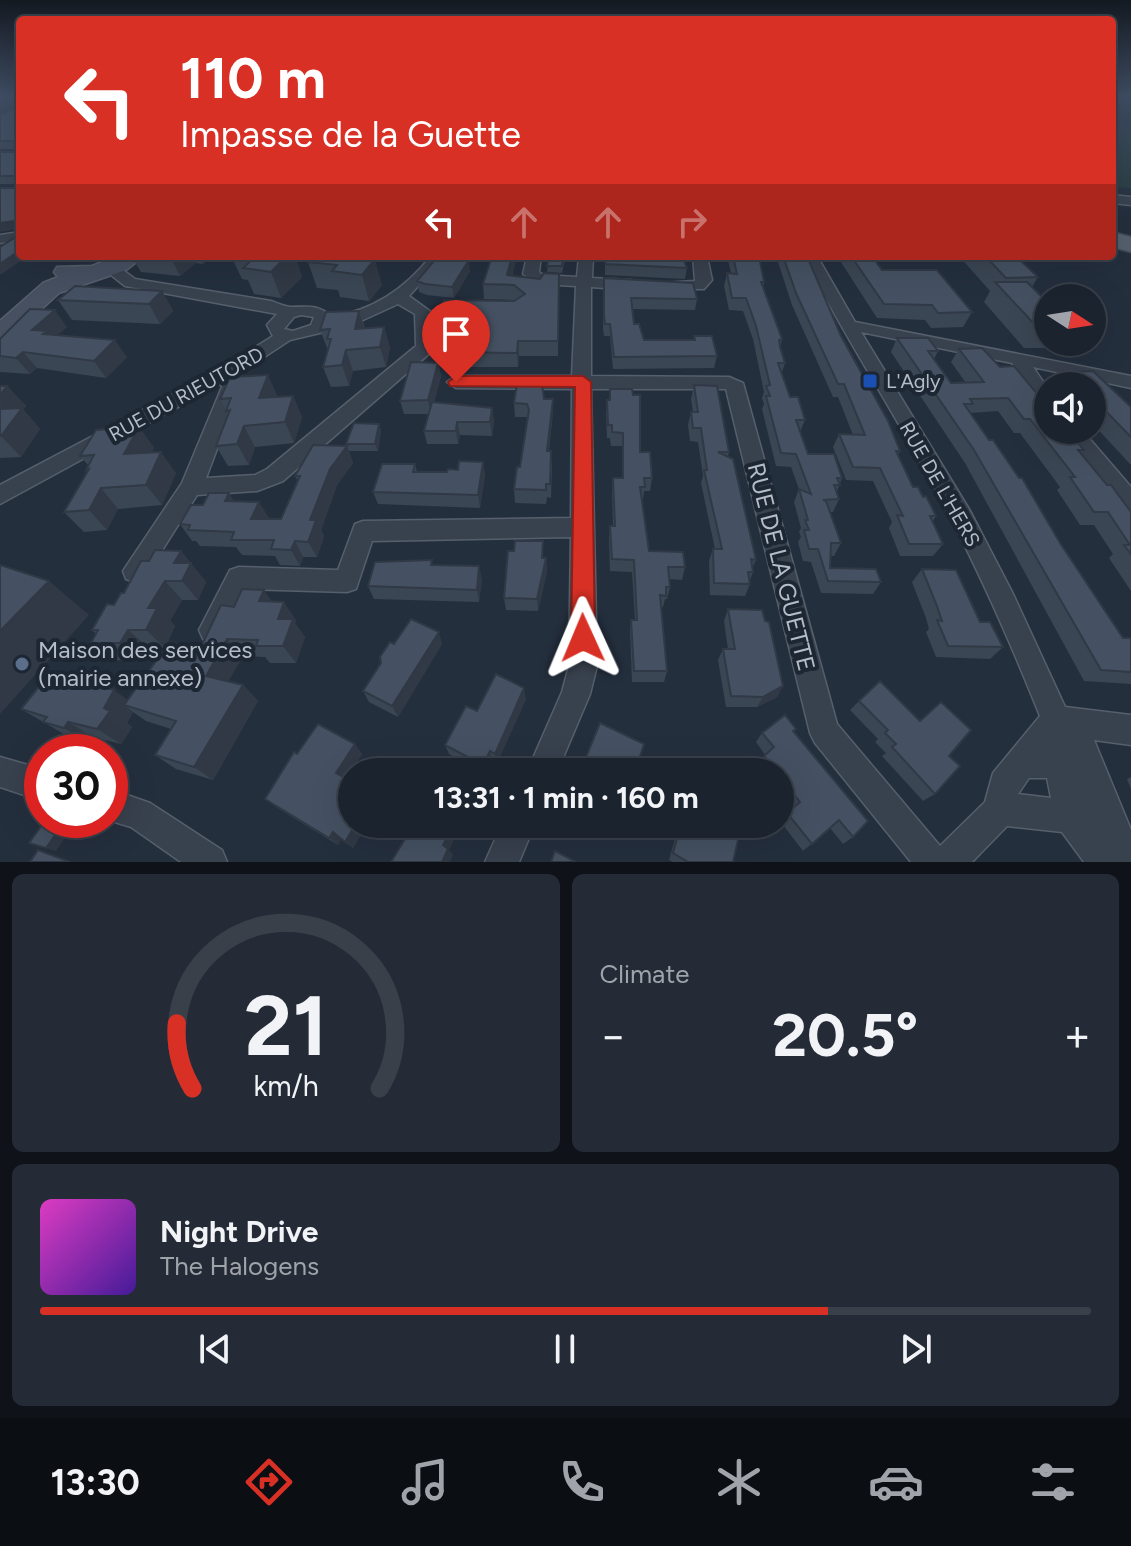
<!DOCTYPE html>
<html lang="en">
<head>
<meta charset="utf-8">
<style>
  :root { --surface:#1b232e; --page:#242b36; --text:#f1f3f6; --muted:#a0a4aa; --line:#39404a; --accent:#d93025 }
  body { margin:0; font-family:Figtree,sans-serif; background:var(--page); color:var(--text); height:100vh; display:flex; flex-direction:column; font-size:30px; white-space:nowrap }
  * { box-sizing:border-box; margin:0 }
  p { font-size:26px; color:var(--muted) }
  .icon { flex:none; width:44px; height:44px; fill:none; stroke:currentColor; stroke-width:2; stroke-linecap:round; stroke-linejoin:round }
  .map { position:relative; height:862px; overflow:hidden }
  .panel { display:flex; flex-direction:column; gap:12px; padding:12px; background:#0f1319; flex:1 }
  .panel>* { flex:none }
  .top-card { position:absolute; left:16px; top:16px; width:1100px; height:244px; border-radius:8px; box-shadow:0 8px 32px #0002,0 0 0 2px var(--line); background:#d93025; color:#fff; overflow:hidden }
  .needle { width:52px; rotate:102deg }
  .tools { position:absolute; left:1034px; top:284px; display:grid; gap:16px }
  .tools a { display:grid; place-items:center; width:72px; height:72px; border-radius:50%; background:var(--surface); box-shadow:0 8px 32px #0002,0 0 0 2px var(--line); font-size:40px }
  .speed { position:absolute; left:24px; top:734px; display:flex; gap:16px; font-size:40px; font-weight:700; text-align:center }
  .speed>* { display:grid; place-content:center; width:104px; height:104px; border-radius:50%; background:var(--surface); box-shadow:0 8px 32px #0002,0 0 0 2px var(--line); line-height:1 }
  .speed .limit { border:12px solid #d22; background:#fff; color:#111 }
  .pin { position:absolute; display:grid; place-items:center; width:68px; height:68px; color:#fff; margin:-82px -34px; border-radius:50% 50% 50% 0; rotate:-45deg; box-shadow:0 0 8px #0007 }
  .pin .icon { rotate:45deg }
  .me { position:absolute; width:88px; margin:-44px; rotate:359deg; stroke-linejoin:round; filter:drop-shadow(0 0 6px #0008) }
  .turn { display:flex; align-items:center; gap:28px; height:168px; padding:0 32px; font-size:36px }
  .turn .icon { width:104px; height:104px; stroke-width:2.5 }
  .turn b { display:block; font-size:56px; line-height:68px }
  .lanes { display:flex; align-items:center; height:76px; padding:0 32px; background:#0003; justify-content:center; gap:40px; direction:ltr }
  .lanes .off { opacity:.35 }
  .big { font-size:60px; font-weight:700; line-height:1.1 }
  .panel .tile { flex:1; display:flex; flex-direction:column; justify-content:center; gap:12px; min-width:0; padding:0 28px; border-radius:12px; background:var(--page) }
  .panel .dial { align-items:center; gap:0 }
  .dial svg { height:208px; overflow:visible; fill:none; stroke:var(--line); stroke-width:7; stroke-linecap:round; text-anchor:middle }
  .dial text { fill:var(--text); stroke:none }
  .song { display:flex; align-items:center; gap:24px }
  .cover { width:96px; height:96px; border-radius:12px; background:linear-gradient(135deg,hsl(310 70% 55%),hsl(260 70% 35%)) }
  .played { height:8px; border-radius:4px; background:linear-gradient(90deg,var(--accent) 75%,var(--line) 75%) }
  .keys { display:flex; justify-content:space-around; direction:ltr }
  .heat { display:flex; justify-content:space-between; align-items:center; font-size:44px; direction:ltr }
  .panel .tiles { flex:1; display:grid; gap:12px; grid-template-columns:1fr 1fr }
  .tile:last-child { grid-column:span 2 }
  .trip { position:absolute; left:338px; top:758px; width:456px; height:80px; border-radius:40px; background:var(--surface); box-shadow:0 8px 32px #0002,0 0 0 2px var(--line); font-weight:700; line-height:80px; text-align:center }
  .tabs { display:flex; height:128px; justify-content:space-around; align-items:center; background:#0b0e12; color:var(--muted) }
  .tabs .icon { width:56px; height:56px }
  .tabs .selected { color:var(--accent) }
  .tabs b { font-size:36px; color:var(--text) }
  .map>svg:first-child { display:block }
  .green { fill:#263c3f }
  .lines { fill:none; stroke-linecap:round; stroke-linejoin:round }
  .street-casing { stroke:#565f6c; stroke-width:3 }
  .secondary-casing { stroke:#565f6c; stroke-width:3 }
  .primary-casing { stroke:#414a57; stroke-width:3 }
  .street { fill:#38414e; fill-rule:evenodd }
  .secondary { fill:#465061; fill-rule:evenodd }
  .primary { fill:#56606e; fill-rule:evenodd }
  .wall { fill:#3b4654 }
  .shaded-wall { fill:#303945 }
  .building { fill:#455162; stroke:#303945; stroke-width:2 }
  .route { fill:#d93025; stroke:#8d1f18; stroke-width:2 }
  .transit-dot { fill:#1a4fb4; stroke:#1d2633; stroke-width:3 }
  .service-dot { fill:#5c6f8a; stroke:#1d2633; stroke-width:3 }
  .labels { text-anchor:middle; stroke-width:8; stroke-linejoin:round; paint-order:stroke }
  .poi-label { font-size:20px; fill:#b4bcc9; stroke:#1d2633; text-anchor:start }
  .street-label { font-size:20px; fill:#b4bcc9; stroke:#1d2633 }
  .near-street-label { font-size:24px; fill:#b4bcc9; stroke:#1d2633 }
  .near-poi-label { font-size:24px; fill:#b4bcc9; stroke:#1d2633; text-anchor:start }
</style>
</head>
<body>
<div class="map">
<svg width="1131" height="862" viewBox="0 0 1131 862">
  <rect width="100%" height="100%" fill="#242f3e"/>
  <!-- green -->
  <path class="green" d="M1112,118L1131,130V188L1112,187Z"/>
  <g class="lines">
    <!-- street casing -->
    <g class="street-casing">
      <path id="street" d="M1112,195L1131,197V205L1112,203Z
        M20,232V240L0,243V235Z
        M431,256H445L409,296L431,312L434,348L431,352L283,481L257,491L197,495L144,579L135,582L126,579L123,571L182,483L224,382L0,504V485L224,367L273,336L267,325L277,314L125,286L106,271V265H116L135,279L271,301C277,303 285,307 292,307C306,307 320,304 331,317C372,311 405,289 431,256ZM398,304L415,314L416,346L267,469L255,475L206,478L243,380L237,375L290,340L324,332L327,327L363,320ZM301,315L314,317L311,325L293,331L284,329L294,317Z
        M527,256H541L539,272L543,275L577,277L579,256H593L592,278L631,280L639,285L631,290L591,287V376L729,377L743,383L837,724L940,846L985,802L993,773L1040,716C1010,641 977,566 938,494C894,412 845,337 803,256H817L855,322L1131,376V388L1033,367L1048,389V410L1041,408L1012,363L861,332L969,509L1013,594L1065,707L1131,715V745L1094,740L1131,830V862H1084L1062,832L1007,826L972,862H911L815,743L810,733L726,389H591L597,666L590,694L557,772H527L562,692L569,666L571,537L372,541L356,589L347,592L246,589L221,639L212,642L203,639L199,630L230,570L239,567L338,570L355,524L363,521L571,518L572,389L456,388L447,382L456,376H572L576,286L539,284L523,274ZM1029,778H1047L1051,798L1018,794Z
        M693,256H707L712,280L704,289H662V283L695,281Z
        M1061,430H1082L1131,487V511L1123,508Z
        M0,757L42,769V801L0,787Z
        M110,789L150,803L222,850L227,862H181L131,827L108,820Z
        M502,824H535L519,862H485Z"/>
    </g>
    <!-- secondary casing -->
    <g class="secondary-casing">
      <path id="secondary" d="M118,256H144L126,270L59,293L9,339L0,342V321L43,283L58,277L54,272L57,267L92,266Z"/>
    </g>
    <!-- primary casing -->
    <g class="primary-casing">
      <path id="primary" d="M1112,232L1131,237V252L1112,247Z"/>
    </g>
    <!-- street -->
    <use href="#street" class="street"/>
    <!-- secondary -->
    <use href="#secondary" class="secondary"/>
    <!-- primary -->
    <use href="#primary" class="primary"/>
  </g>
  <!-- wall -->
  <path class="wall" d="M0,97H20V229L17,184H0V152H15L16,149H0V115L17,108L18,103Z
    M131,256H212L203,264L196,263L180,276L141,272Z
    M231,256H295L302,277L281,298L254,294L248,280L242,279Z
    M314,256H359L382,285L369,301L340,297L338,290L317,288L308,262Z
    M399,256H428L422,262L400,260Z
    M467,256L464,260L470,271L454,298L427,295L419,292L417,281Z
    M492,256H517L512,276L540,279L559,274L558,356H519L518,367H455L452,352L458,332L442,331L439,317L516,300L484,299L483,284Z
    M549,256H566L562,273L547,272Z
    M608,256H684L683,259L687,268L685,279L605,275V264Z
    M727,256H759L764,282L763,287L782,339L780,347L785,363L782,372L790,397L805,420L800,432L808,454L842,478L837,491L839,499L833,512H830L841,543L834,556H831L830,568L881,582L873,594L821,593L811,562L803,561L798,542L801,537L799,532L801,528L794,502L799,489L791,467L776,466L762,409L764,404L762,398L764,392L753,339L743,311L729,310L724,286L727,273H731Z
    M776,256H807L841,336L900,451L898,455L913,487L923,497L936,516L933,521L943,544L933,556H900L889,528L892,522L873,481L846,480L833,447L839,434L853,435L838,397H833L792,305Z
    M837,256H872L882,270L972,312L963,327L931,328L925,320L877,318Z
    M961,256H1016L1038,277L1032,287L1048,303V342H1062L1058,348H1024L984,302L990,291L960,257Z
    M604,278L697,299L695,310L633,309L634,324L644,340H694V336L717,356L714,368L613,369L610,336H604L603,328Z
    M162,291L173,311L160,324L72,320L58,300Z
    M359,311L365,328L384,327L390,348L386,367L353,371L349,386L331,387L323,367L328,350L320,330Z
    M67,327L57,335L127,357L106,378L37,368L30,374L0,372V339Z
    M897,338L938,351L934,359L951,383H966L951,362L959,349L1084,450L1081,453L1131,512V591L1109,558L1113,554L1094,525H1080L1057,490L1060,487L1020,433H1014L998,411L970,413L1060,543L1123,638H1131V684L1084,681L965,463L891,352Z
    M438,363L441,376L434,403L492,408L494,422L492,436L460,435L458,444H427L424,431L429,414H404L400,401Z
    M1068,372L1131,407V465L1092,423V386H1057Z
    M694,385L729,452L728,457L756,560L752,568L753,572L750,580V584L745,596L710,595L709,561L713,549H715L701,483L703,476L698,442L690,441L688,425L691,412H693L691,399Z
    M0,386H7L26,406L23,409L40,429L21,457L0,458Z
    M610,389L652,478L650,491H644L643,500H642L649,551L685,567L682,580L669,579L670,587L667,599H665L663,607H661L667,671L664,682H632L630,631L631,620H635L632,572L610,571L609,539L610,526H613L612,491L613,478H622V446H611L610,438H607L606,413L607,400H609Z
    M277,395V397L293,396L302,417L294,443L255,447L249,465L228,466L216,446L228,415L220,399Z
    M544,399L553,412L549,451L552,464L551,498L547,497L546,504L515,503L514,489L520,467L528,417H515L514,403Z
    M379,424L381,431L378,451H349L346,444Z
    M139,427L154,448L151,453L176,473L162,505L118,509L107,530L84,532L64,512L88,472L86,470L88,465L80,456Z
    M347,446L353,463L337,485L321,530L324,536L317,557H303L300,566L280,565L275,556L242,555L236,547L200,546L196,541H192L180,524L203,505L229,493L233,501L269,518L268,519H281L298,481L295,476Z
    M483,462L485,475L480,508L378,504L373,492L415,464L417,472H447Z
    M181,551L206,582L198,600H182L170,621L175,626L165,648L148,647L141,661L113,660L91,643L96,634L92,630L124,593L149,561Z
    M543,558H546L547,571L538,611L506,610L504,598Z
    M433,565L482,579L479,602L374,599L368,586Z
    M922,569L980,622L1003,647L990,659L936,657L926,632L929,629L926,618L912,582Z
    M272,602L296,620L295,623L305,637L296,663H270L265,657L243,656L228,681L243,685L258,701L213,780L176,769L155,755L171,729L146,721L133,712L127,723L132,727L121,744L93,737L89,743L69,737L21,709L128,700L199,651L234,607Z
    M728,609L765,621L783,686L777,697L757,707H726L718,660L723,649H728L724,621Z
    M442,644L398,717L369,702L363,691Z
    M526,699L497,763L492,760L486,772H483L449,754L445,745L477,711Z
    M859,701L949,756L935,794L923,801L882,756L886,753L875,742L878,739L850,710Z
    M794,732L853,837L843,844L830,828L803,851L780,821L792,809L780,794V772H764L758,764L765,755L756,742L762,733Z
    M355,744L362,754L346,779L352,824H367L353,848L341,839L338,845L276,807L265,799L297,754Z
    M1131,777V789L1127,779Z
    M584,824H607L603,835Z
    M679,824H722L721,827L733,862H673L669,860Z"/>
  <!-- shaded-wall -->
  <path class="shaded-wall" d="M10,97H16L19,102L0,111V102Z
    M20,217V229L0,232V223Z
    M20,250V256H28L0,275V264Z
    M176,256H193L196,263L180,276L172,260Z
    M199,256H212L203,264Z
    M254,256H295L302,277L281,298L271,272L259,270Z
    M420,256H428L422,262Z
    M458,256H467L458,270L456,259Z
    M512,256H517L509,285L507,275Z
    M375,259L382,285L369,301L362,275Z
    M469,260L470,271L454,298L452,287Z
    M162,291L173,311L160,324L149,304Z
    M55,310L67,327L53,339L32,330Z
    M359,311L365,331L355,329Z
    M384,327L390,348L386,367L380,347Z
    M115,340L127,357L106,378L94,361Z
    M518,341L519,356L518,367L517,353Z
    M346,350L353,371L349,386L342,365Z
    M23,352L37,368L30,374L16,358Z
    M438,363L441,376L431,414L428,400Z
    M268,375L277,395L269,419L259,398Z
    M7,386L26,406L23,409L40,429L21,457L1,436L0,395Z
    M293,396L302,417L294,443L285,422Z
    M553,399V412L547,464V451Z
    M492,408L494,422L492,436L490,422Z
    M457,422L460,435L458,444L456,431Z
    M379,424L381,431L378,451L375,444Z
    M244,426L255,447L249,465L237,444Z
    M139,427L154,448L140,475L124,454Z
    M347,446L353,463L337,485L321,530L324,536L317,557L308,542L310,520L330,469Z
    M161,452L176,473L162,505L146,485Z
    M483,462L485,475L480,508L478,495Z
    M101,488L118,509L107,530L89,510Z
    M229,493L239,510L225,501Z
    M259,502L269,518L261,535L251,519Z
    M295,541L303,557L300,566L291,550Z
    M181,551L206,582L198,600L182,581L174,563Z
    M546,558L547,571L538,611L537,599Z
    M479,566L482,579L479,602L477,590Z
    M49,581L89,615L0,714V631Z
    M165,581L182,600L170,621L175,626L165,648L146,630L148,608Z
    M264,590L277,608L259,601Z
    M284,602L296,620L295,623L305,637L296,663L283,646L278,619Z
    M128,630L148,647L141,661L120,643Z
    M439,632L442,644L398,717L392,706Z
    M227,639L243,656L222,692L206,676Z
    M243,685L258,701L213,780L194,767Z
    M783,686L777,697L757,707L763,697Z
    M524,688L526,699L497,763L495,754Z
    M114,690L136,706L124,705L133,712L127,723L132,727L121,744L97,729L104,708Z
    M68,722L93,737L89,743L64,728Z
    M355,744L362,754L344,782L336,773Z
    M490,751L492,760L486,772H485L483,765Z
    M356,824H367L353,848L345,842Z
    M454,824H462L449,850L453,855L450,862H442L443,845Z
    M61,827L70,831L56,851L46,848Z
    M333,832L341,839L338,845L329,838Z"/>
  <!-- building -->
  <path class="building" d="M0,97H10L0,102Z
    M18,97H20V217L15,221L0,223V188H17V176H0V152H15L17,141H0V115L17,108L19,98Z
    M19,235H20V250L0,264V247Z
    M132,256H176L172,260Z
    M256,256H287L271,272L243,268Z
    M314,256H352L375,259L362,275L332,271L337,265L308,262Z
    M438,256H458L456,259L469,260L452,287L425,284L417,281Z
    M492,256H512L507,275L540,279L544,273L559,274L558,341H518L517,353L452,352L463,317H439L444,300L514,301L525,294L514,285L483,284Z
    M549,256H564L562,266H547Z
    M608,256H682L687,268L605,264Z
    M733,256H759L764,282H761L782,339L779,340L780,347L785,363H778L790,397H798L805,420H796L808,454H834L842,478H837L840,485H834L839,499L823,500L826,501L841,543H831L830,568L876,569L881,582L828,581L818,549H809L804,530H809L805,520H808L799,489L811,494L796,454L781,453L766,396H770L766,386L770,385L756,326L746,298H732L727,273L737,274Z
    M783,256H807L841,336L888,421L900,451H896L913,487H918L923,497L926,496L936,516H930L943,544H909L897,515L903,516L880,468L853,467L839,434L865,435L844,384H838L796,293Z
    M851,256H872L882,270H937L972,312L938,313L932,305L884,304Z
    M985,256H1016L1038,277L1006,278Z
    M604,278L693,283L697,299L631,298L634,324H639L644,340H695L694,336H712L717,356L614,357L610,324H605L604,316Z
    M995,282H1027L1048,303V328H1038Z
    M75,286L162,291L149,304L58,300Z
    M30,309L55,310L32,330L47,331L43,334L115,340L94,361L23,352L16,358L0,356V339Z
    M359,311L355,329L384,327L380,347L346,350L342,365L323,367L331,339H327L330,329L320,330L326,312Z
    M897,338H928L938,351H928L951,383L984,382L959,349L982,348L1000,367L1014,366L1048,407V430H1067L1084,450H1078L1107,485H1111L1131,512V554L1124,545H1130L1108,512H1094L1070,477H1075L1030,419H1024L1008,398L970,399L973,404H964L989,440H993L1019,478H1022L1060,543L1123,638H1131V672L1101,670L974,450Z
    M411,362L438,363L428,400L400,401Z
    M1093,371L1131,407V437L1092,397V386H1081L1068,372Z
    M268,375L259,398L293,396L285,422L244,426L237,444L216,446L230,410L226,411L231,398L220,399L230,377Z
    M517,384H542L544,399H553L547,451H551L550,484H546V490L514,489L517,467H520L529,410L527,404L514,403Z
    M694,385L717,386L729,452H718L733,459L756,560L751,559L753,572H748L750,584L714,583L713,549H722L704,470H707L701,428H693L691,412H698Z
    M0,386H7L0,395Z
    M610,389H632L633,395H640V452H650L652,478H644L645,487H640L649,551L683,552L685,567H668L670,587H666V596L660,595L667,671H634L631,620H637L634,560L612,559L610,526H615L613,478H623V433L612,432V425H608L607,400H610Z
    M432,402L492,408L490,422H457L456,431H424Z
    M22,408L1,436H0V409Z
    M354,423L379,424L375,444H346Z
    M139,427L124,454L161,452L146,485L101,488L89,510L64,512L89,469L86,470L94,455L80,456L96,430Z
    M313,445L347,446L330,469L310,520H316L308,542L295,541L291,550L271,549L274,540H231L234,532L188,530L190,525L180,524L191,505H203L209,493H229L225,501L259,502L251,519H281L300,476H295Z
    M459,461L483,462L478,495L373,492L382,464H415L413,472H447L448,469L458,470Z
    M515,541H543L542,558H546L537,599L504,598L508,551H514Z
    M155,550L181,551L174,563H191L182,581H165L148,608H157L146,630H128L120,643H91L98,630H92L107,604L114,605L121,593H124L141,561H149Z
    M432,560L431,565L479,566L477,590L368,586L375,562Z
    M0,565L49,581L0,631Z
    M922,569L956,570L980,622H990L1003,647L948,646L937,620L942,621L937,606Z
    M242,589L264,590L259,601L284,602L278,619H293L283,646H256L258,640L227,639L206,676L243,685L194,767L155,755L176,721L124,705L170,642L199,651L221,605L234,607Z
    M728,609L762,610L765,621L769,622L783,686L763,697L731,696L723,649H735Z
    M411,619L439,632L392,706L363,691L381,663L380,657L390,642L394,644Z
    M50,673L114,690L104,708L110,711L97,729L68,722L64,728L43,722L47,717L21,709Z
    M496,674L524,688L495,754L490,751L483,765L445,745L466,706L477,711Z
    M880,681L920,721L941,702L971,730L949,756L960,766L935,794L892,747L896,744L885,733L888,730L859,701Z
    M785,715L796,729L793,731L868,821L853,837L839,820L812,844L787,813L800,802L780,776V772H777L764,756L774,747L762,733Z
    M600,723L644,744L635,772H580Z
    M318,724L355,744L336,773L352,782V824H356L345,842L333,832L329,838L265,799L294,752L297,754Z
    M44,822L61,827L46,848L29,843Z
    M414,824H454L443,845L448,849L442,862H391Z
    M681,824H722L721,827L739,836L733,862H688L673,853Z
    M38,850L70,862H30Z
    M555,851L576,862H551Z"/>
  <!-- sky -->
  <linearGradient id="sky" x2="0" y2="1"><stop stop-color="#141a22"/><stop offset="0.44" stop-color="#3f4d63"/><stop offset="1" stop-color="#3f4d63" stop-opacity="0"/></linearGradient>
  <rect width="1131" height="218" fill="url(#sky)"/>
  <!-- route -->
  <path class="route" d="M456,376H583L591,382L595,638L591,646L583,650L574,646L571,638L575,387L450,386L448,382Z"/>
  <!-- markers -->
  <rect class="transit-dot" x="862" y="373" width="16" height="16" rx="4"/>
  <circle class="service-dot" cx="22" cy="664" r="8"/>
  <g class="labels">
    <!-- poi labels -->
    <g class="poi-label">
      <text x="886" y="388">L'Agly</text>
    </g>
    <!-- street labels -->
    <g class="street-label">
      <text transform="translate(186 394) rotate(-29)" y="7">RUE DU RIEUTORD</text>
      <text transform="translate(940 484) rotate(60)" y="7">RUE DE L'HERS</text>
    </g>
    <!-- near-street labels -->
    <g class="near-street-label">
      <text transform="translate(781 567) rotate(76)" y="8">RUE DE LA GUETTE</text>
    </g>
    <!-- near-poi labels -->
    <g class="near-poi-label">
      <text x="38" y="658">Maison des services<tspan x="38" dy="28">(mairie annexe)</tspan></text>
    </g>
  </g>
</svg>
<div class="tools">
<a><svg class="needle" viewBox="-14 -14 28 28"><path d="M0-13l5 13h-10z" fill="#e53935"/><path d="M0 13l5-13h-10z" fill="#a0a4aa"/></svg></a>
<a><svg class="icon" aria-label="sound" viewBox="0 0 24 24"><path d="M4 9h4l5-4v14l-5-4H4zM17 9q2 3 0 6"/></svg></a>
</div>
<div class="speed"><div class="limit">30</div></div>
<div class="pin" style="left:456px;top:382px;background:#d93025"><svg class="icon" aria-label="arrive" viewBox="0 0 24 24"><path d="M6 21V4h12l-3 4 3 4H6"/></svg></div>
<svg class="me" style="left:583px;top:638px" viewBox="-20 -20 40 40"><path d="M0-17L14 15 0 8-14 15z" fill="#d93025" stroke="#fff" stroke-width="4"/></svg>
<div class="trip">13:31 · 1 min · 160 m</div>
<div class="top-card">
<div class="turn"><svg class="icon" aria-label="left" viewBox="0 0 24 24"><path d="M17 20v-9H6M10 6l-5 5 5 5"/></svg><div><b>110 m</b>Impasse de la Guette</div></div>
<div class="lanes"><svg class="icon" aria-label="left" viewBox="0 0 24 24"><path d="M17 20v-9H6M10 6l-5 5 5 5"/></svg><svg class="icon off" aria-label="ahead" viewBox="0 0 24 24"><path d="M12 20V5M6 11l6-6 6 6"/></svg><svg class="icon off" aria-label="ahead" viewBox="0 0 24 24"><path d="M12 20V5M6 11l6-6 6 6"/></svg><svg class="icon off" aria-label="right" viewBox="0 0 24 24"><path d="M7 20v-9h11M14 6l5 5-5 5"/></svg></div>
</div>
</div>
<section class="panel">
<div class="tiles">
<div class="tile dial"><svg viewBox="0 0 100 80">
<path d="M14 69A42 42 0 1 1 86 69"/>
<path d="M14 69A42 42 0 0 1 8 44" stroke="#d93025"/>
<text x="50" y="56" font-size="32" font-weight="700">21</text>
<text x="50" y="72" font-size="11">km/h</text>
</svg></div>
<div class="tile"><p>Climate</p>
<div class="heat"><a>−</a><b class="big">20.5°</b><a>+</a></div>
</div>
<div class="tile">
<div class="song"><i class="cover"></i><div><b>Night Drive</b><p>The Halogens</p></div></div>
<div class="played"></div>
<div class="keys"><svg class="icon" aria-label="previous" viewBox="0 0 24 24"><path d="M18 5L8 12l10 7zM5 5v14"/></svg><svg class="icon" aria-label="pause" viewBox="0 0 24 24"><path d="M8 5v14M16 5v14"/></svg><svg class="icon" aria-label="next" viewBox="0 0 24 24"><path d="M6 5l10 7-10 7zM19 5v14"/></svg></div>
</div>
</div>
</section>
<nav class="tabs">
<b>13:30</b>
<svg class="icon selected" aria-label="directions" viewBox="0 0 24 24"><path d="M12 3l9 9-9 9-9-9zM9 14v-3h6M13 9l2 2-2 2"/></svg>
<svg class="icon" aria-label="music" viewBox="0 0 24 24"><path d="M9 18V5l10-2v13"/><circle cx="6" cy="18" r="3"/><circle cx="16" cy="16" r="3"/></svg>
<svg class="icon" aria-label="phone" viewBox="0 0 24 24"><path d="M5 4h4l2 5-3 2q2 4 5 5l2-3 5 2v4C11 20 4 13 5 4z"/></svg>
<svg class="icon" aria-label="climate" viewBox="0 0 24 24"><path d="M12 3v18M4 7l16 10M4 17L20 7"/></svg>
<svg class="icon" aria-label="car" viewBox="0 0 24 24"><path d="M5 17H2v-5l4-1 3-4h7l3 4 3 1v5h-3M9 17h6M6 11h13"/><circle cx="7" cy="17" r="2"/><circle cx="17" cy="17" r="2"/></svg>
<svg class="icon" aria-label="filters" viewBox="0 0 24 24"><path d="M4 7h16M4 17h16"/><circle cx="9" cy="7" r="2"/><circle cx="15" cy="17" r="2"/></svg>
</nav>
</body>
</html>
